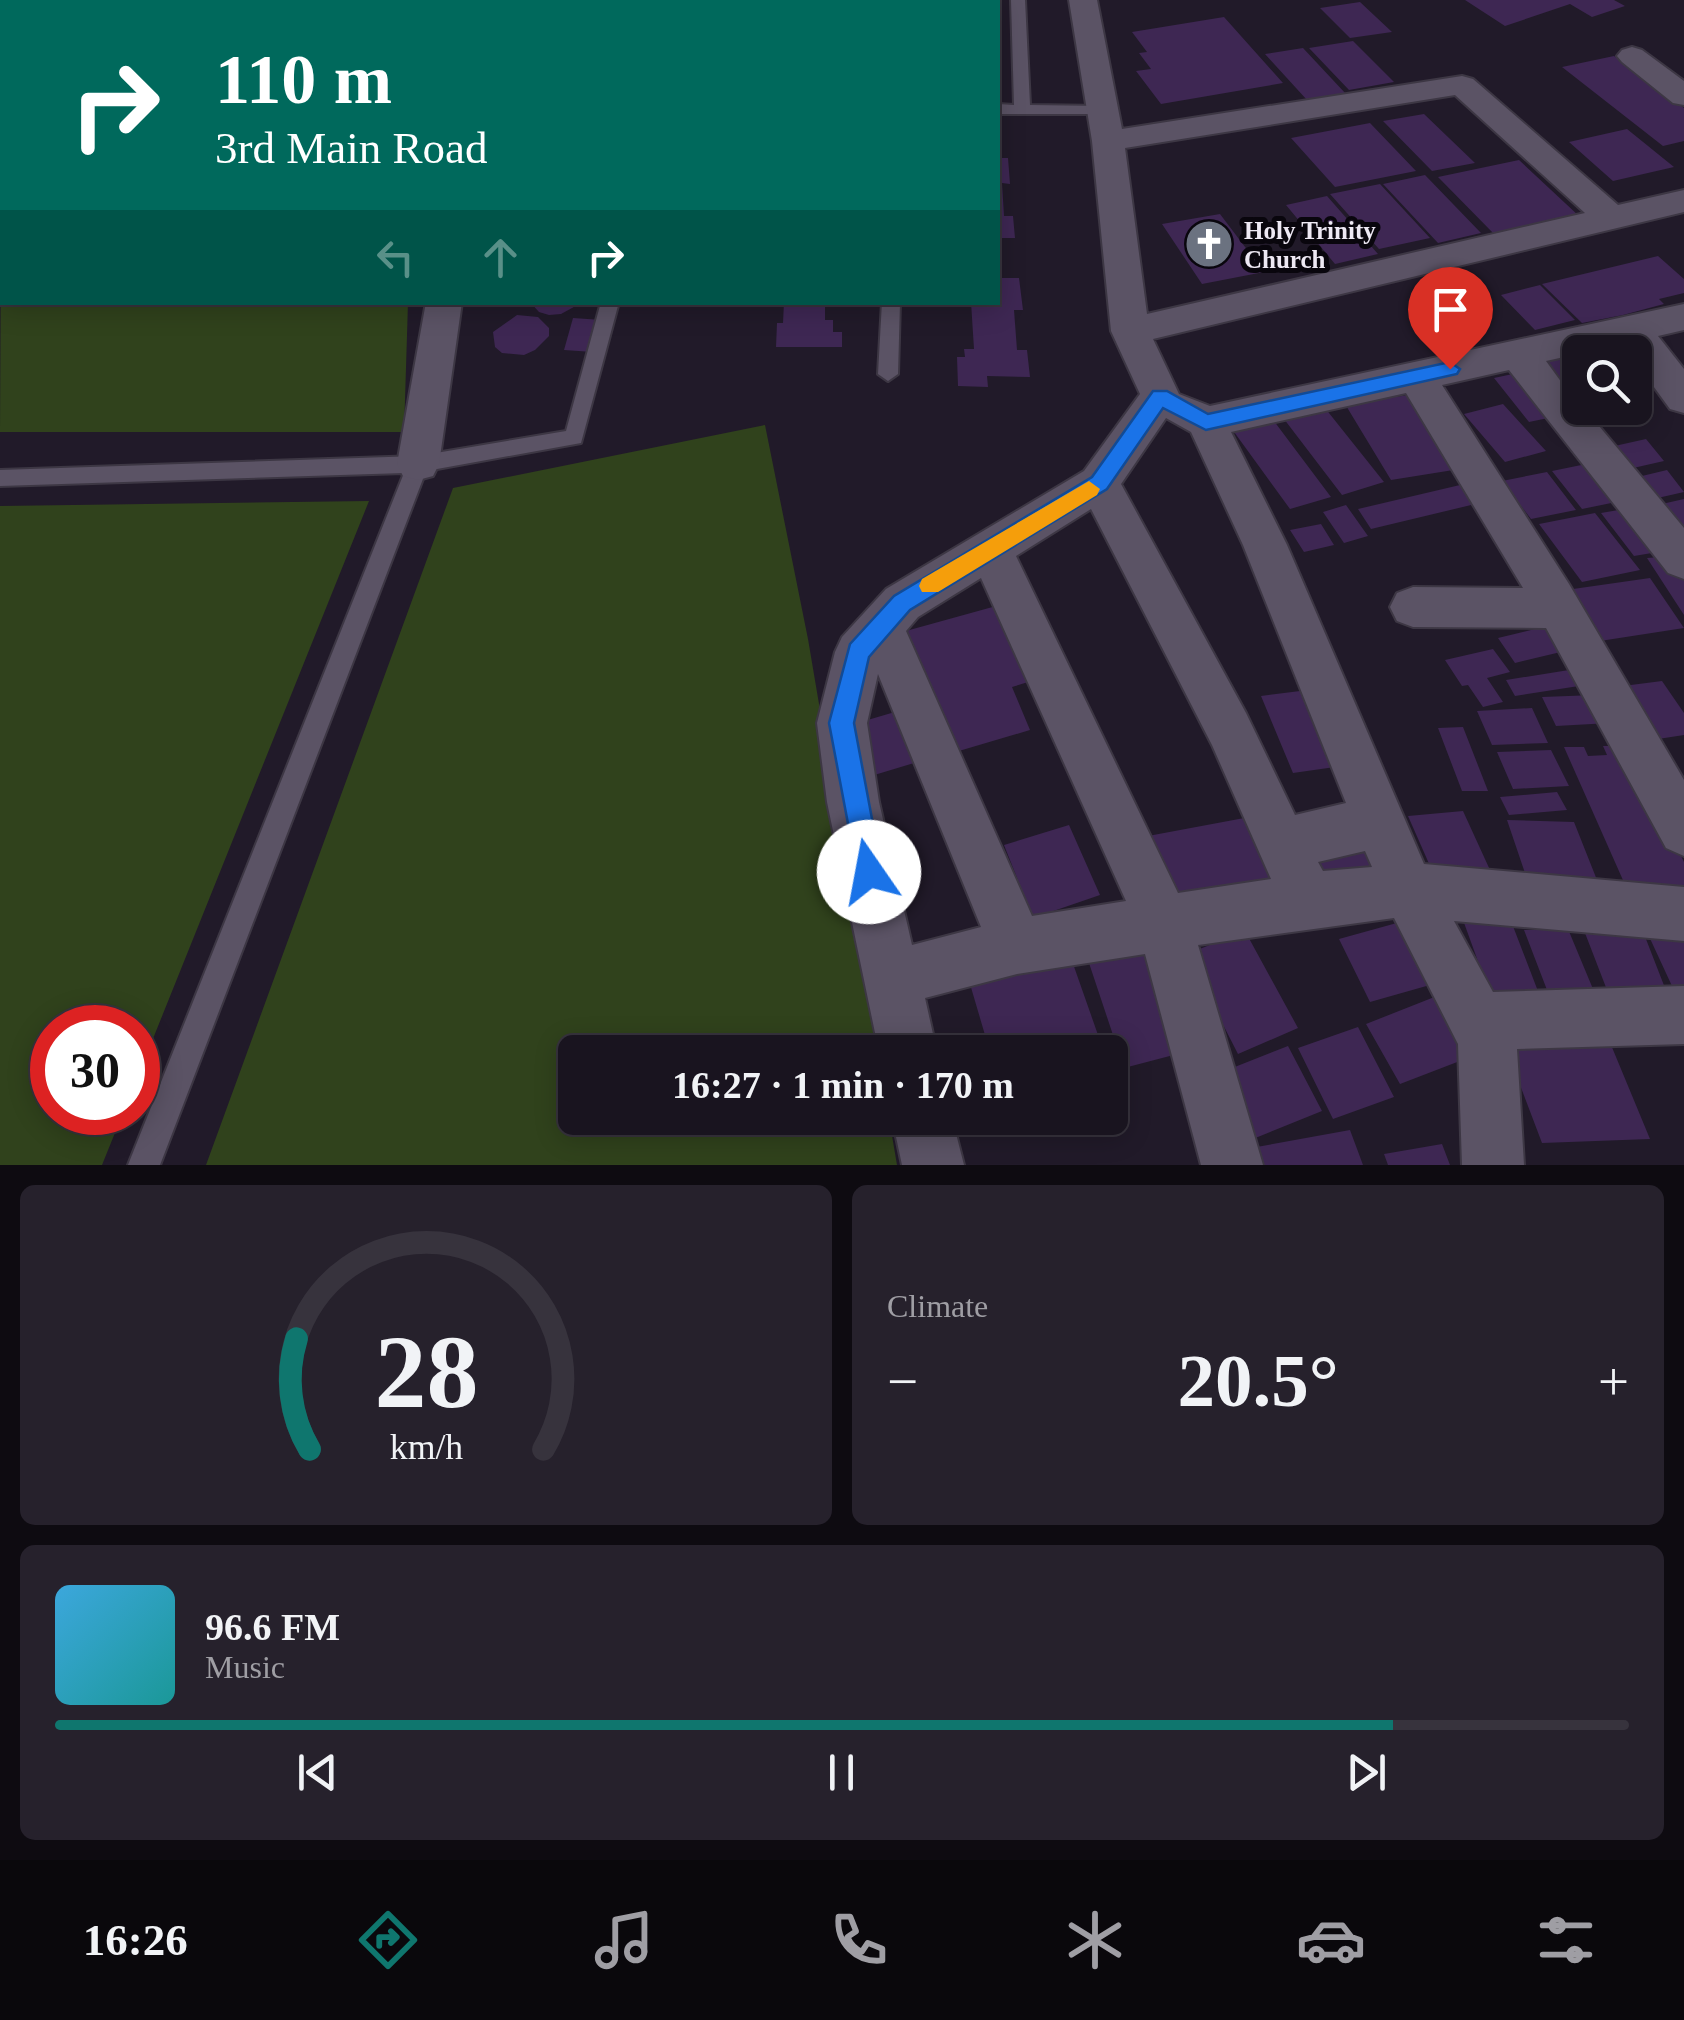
<!DOCTYPE html>
<html lang="en">
<head>
<meta charset="utf-8">
<style>
  :root { --surface:#19141f; --page:#26212c; --text:#f1f3f6; --muted:#9f9ea4; --line:#37333d; --accent:#0f766e }
  body { margin:0; font-family:Georgia,serif; background:var(--page); color:var(--text); height:100vh; display:flex; flex-direction:column; font-size:38px; white-space:nowrap }
  * { box-sizing:border-box; margin:0 }
  p { font-size:32px; color:var(--muted) }
  .icon { flex:none; width:55px; height:55px; fill:none; stroke:currentColor; stroke-width:2; stroke-linecap:round; stroke-linejoin:round }
  .map { position:relative; height:1165px; overflow:hidden }
  .side { display:flex; flex-direction:column; gap:20px; padding:20px; background:#0e0b11; flex:1 }
  .side>* { flex:none }
  .top-card { position:absolute; left:0px; top:0px; width:1000px; height:305px; box-shadow:0 5px 25px #0003,0 0 0 2px var(--line); background:#00695c; color:#fff; overflow:hidden }
  .tools { position:absolute; left:1562px; top:335px; display:grid; gap:20px }
  .tools a { display:grid; place-items:center; width:90px; height:90px; border-radius:15px; background:var(--surface); box-shadow:0 5px 25px #0003,0 0 0 2px var(--line); font-size:50px }
  .speed { position:absolute; left:30px; top:1005px; display:flex; gap:20px; font-size:50px; font-weight:700; text-align:center }
  .speed>* { display:grid; place-content:center; width:130px; height:130px; border-radius:50%; background:var(--surface); box-shadow:0 5px 25px #0003,0 0 0 2px var(--line); line-height:1 }
  .speed .limit { border:15px solid #d22; background:#fff; color:#111 }
  .pin { position:absolute; display:grid; place-items:center; width:85px; height:85px; color:#fff; margin:-102px -42px; border-radius:50% 50% 50% 0; rotate:-45deg; box-shadow:0 0 10px #0007 }
  .pin .icon { rotate:45deg }
  .me { position:absolute; width:110px; margin:-55px; rotate:348deg; stroke-linejoin:round; filter:drop-shadow(0 0 8px #0008) }
  .turn { display:flex; align-items:center; gap:35px; height:210px; padding:0 50px; font-size:45px }
  .turn .icon { width:130px; height:130px; stroke-width:2.5 }
  .turn b { display:block; font-size:70px; line-height:85px }
  .lanes { display:flex; align-items:center; height:95px; padding:0 50px; background:#0003; justify-content:center; gap:50px; direction:ltr }
  .lanes .off { opacity:.35 }
  .big { font-size:75px; font-weight:700; line-height:1.1 }
  .side .widget { flex:1; display:flex; flex-direction:column; justify-content:center; gap:15px; min-width:0; padding:0 35px; border-radius:15px; background:var(--page) }
  .side .dial { align-items:center; gap:0 }
  .dial svg { height:260px; overflow:visible; fill:none; stroke:var(--line); stroke-width:7; stroke-linecap:round; text-anchor:middle }
  .dial text { fill:var(--text); stroke:none }
  .song { display:flex; align-items:center; gap:30px }
  .cover { width:120px; height:120px; border-radius:15px; background:linear-gradient(135deg,hsl(200 70% 55%),hsl(180 70% 35%)) }
  .played { height:10px; border-radius:5px; background:linear-gradient(90deg,var(--accent) 85%,var(--line) 85%) }
  .keys { display:flex; justify-content:space-around; direction:ltr }
  .heat { display:flex; justify-content:space-between; align-items:center; font-size:55px; direction:ltr }
  .side .tiles { flex:1; display:grid; gap:20px; grid-template-columns:1fr 1fr }
  .widget:last-child { grid-column:span 2 }
  .trip { position:absolute; left:558px; top:1035px; width:570px; height:100px; border-radius:15px; background:var(--surface); box-shadow:0 5px 25px #0003,0 0 0 2px var(--line); font-weight:700; line-height:100px; text-align:center }
  .dock { display:flex; height:160px; justify-content:space-around; align-items:center; background:#0a080c; color:var(--muted) }
  .dock .icon { width:70px; height:70px }
  .dock .on { color:var(--accent) }
  .dock b { font-size:45px; color:var(--text) }
  .map>svg:first-child { display:block }
  .green { fill:#30421c }
  .building { fill:#3e2753 }
  .lines { fill:none; stroke-linecap:round; stroke-linejoin:round }
  .service-casing { stroke:#3d3744; stroke-width:4 }
  .minor-casing { stroke:#3d3744; stroke-width:4 }
  .service { fill:#5b5365; fill-rule:evenodd }
  .minor { fill:#5b5365; fill-rule:evenodd }
  .route { fill:#1a73e8; stroke:#114b97; stroke-width:2.5 }
  .slow { fill:#f59e0b }
  .labels { text-anchor:middle; stroke-width:10; stroke-linejoin:round; paint-order:stroke }
  .far-poi-label { font-size:25px; font-weight:bold; fill:#eee9f4; stroke:#09060d; text-anchor:start }
</style>
</head>
<body>
<div class="map">
<svg width="1684" height="1165" viewBox="0 0 1684 1165">
  <rect width="100%" height="100%" fill="#211a29"/>
  <!-- green -->
  <path class="green" d="M2,24V302L408,303L404,432H0Z
    M765,425L808,639L878,1052H575V1118H889L897,1165H206L453,488Z
    M369,501L138,1076V1028H52V1112L123,1113L102,1165H0V506Z"/>
  <!-- building -->
  <path class="building" d="M1465,0H1614L1625,6L1592,17L1570,4L1505,26Z
    M1360,2L1392,32L1350,38L1320,8Z
    M1224,17L1283,83L1161,104L1136,71L1151,69L1139,53L1147,52L1132,32Z
    M1353,41L1394,82L1349,90L1309,48Z
    M1303,48L1346,94L1307,100L1265,54Z
    M1614,56L1684,108V141L1663,146L1562,67Z
    M1424,114L1475,163L1432,171L1383,121Z
    M1370,123L1416,171L1335,187L1291,138Z
    M1627,129L1674,167L1613,181L1569,142Z
    M998,158H1008L1010,184L1002,183L1004,216H1013L1015,238H998Z
    M1519,160L1580,217L1495,235L1438,177Z
    M1425,175L1481,233L1438,243L1383,184Z
    M1380,184L1430,238L1379,249L1330,194Z
    M1327,196L1378,254L1335,264L1286,205Z
    M1220,214L1264,272L1202,284L1162,224Z
    M1658,256L1684,279V293L1659,299L1664,304L1623,315L1582,323L1542,284Z
    M998,278H1019L1023,310H1014L1017,350H1027L1030,377L987,376L988,387L958,386L957,357H965L964,349H974L971,302H998Z
    M1540,285L1575,320L1535,330L1501,295Z
    M530,302H583L561,314L549,315L539,312Z
    M784,302H825V320H833V332H842V347H776L777,323H783Z
    M517,315L538,317L549,328V336L535,350L524,355L502,353L495,347L493,332Z
    M573,318L602,320L593,352L564,350Z
    M1580,354V383L1554,388L1534,363Z
    M1522,372L1558,416L1529,422L1494,378Z
    M1416,394L1466,468L1391,480L1345,404Z
    M1503,404L1546,451L1505,462L1464,414Z
    M1325,408L1384,482L1342,495L1284,419Z
    M1268,413L1331,497L1290,509L1229,425Z
    M1646,439L1664,461L1620,471L1601,449Z
    M1596,462L1626,500L1582,509L1552,471Z
    M1667,470L1684,492L1640,502L1621,481Z
    M1547,472L1576,510L1531,519L1502,481Z
    M1477,481L1492,500L1371,529L1358,509Z
    M1684,499V542L1653,506Z
    M1346,505L1368,536L1344,543L1323,512Z
    M1630,508L1654,537L1642,540L1652,553L1634,556L1601,513Z
    M1595,513L1640,570L1582,582L1539,524Z
    M1321,524L1334,545L1304,552L1290,530Z
    M1674,556L1684,572V615L1647,558Z
    M1650,578L1684,628L1600,641L1566,590Z
    M1007,603L1041,678L1012,687L1030,730L942,756L895,634Z
    M1547,626L1565,651L1515,663L1498,638Z
    M1493,649L1510,672L1487,678L1503,702L1483,707L1468,685L1462,686L1445,660Z
    M1569,670L1579,686L1515,696L1506,680Z
    M1662,681L1684,713V735L1658,739L1623,686Z
    M1308,690L1342,766L1293,773L1261,696Z
    M1595,695L1610,723L1556,726L1542,697Z
    M1532,708L1548,743L1492,745L1477,711Z
    M905,709L924,760L871,776L854,724Z
    M1463,727L1488,791H1462L1438,728Z
    M1603,746H1627L1684,862V895L1630,896L1564,747H1584L1588,756L1607,755Z
    M1551,750L1569,786L1513,789L1497,752Z
    M1557,792L1567,810L1509,815L1500,797Z
    M1463,811L1490,870L1434,875L1408,816Z
    M1255,816L1283,880L1171,902L1148,836Z
    M1507,820L1574,822L1597,880L1527,879Z
    M1069,825L1100,895L1033,918L1004,845Z
    M1370,837L1389,879L1317,890L1300,848Z
    M1506,908L1541,999L1492,1000L1459,909Z
    M1404,921L1437,983L1370,1002L1339,939Z
    M1568,929L1598,1001L1552,1003L1524,930Z
    M1245,931L1298,1028L1238,1054L1187,954Z
    M1647,932H1684V1012Z
    M1585,933L1644,934L1672,1006L1612,1003Z
    M1144,938L1185,1052L1124,1068L1085,951Z
    M1071,958L1104,1052H990L970,984Z
    M1442,994L1478,1054L1400,1084L1366,1024Z
    M1358,1027L1394,1097L1333,1119L1298,1048Z
    M1604,1028L1650,1139L1542,1143L1500,1032Z
    M1288,1046L1322,1111L1248,1141L1217,1074Z
    M1350,1130L1363,1165H1245L1240,1150Z
    M1442,1144L1450,1165H1388L1384,1154Z"/>
  <g class="lines">
    <!-- service casing -->
    <g class="service-casing">
      <path id="service" d="M415,0H491L414,2Z
        M1011,0H1025L1030,105L1103,106L1109,108V114H998V104L1014,105Z
        M0,6H2V14H0Z
        M601,302H619L581,443L426,471L160,1165H128L404,473L0,486V470L418,456L566,431Z
        M882,302H900L898,374L888,381L878,374Z"/>
    </g>
    <!-- minor casing -->
    <g class="minor-casing">
      <path id="minor" d="M1069,0H1097L1122,129L1462,76L1473,79L1618,205L1684,190V212L1153,339L1179,394L1210,406L1684,304V330L1658,336L1684,369V413L1670,409L1635,361V352H1629L1623,344L1546,361L1580,408H1584L1684,528V579L1668,573L1509,370L1442,385L1569,584L1684,780V856L1666,848L1546,628L1413,627L1397,621L1390,607L1397,593L1413,587L1523,588L1406,393L1231,432L1287,545L1424,864L1684,887V941L1454,921L1493,992L1684,986V1044L1517,1049L1524,1165H1462L1458,1044L1394,918L1198,945L1263,1165H1201L1145,954L1017,974L925,998L937,1052H879L827,802L817,723L835,652L842,637L886,589L1084,471L1140,394L1111,331L1092,141ZM1455,95L1585,213L1147,314L1125,148ZM1166,418L1191,432L1243,545L1346,803L1295,815L1246,713L1121,484ZM1091,509L1212,745L1271,879L1178,893L1016,556ZM981,578L1126,901L1032,916L906,631L918,617ZM878,674L981,927L912,945L879,802L867,723ZM1365,851L1372,867L1323,871L1318,862Z
        M1632,47L1642,50L1684,81V105L1673,103L1622,62L1617,56L1622,50Z
        M426,302H462L439,464L433,476L418,480L403,476L397,464Z
        M892,1118H952L964,1165H902Z"/>
    </g>
    <!-- service -->
    <use href="#service" class="service"/>
    <!-- minor -->
    <use href="#minor" class="minor"/>
  </g>
  <!-- route -->
  <path class="route" d="M1450,362L1460,369L1457,374L1206,430L1163,408L1107,489L910,610L869,657L854,723L882,872L878,882L869,886L859,882L829,723L850,644L894,596L1092,477L1153,391H1167L1208,414Z"/>
  <!-- slow -->
  <path class="slow" d="M1089,481L1100,489L1097,495L938,592H922L919,586L922,579Z"/>
  <!-- icons -->
  <defs>
    <g id="church-disc" transform="scale(2.5)"><circle r="9.5" fill="#6b7280" stroke="#09060d"/><path d="M-1.2-6h2.4v3.5h3.3v2.4h-3.3V6h-2.4V-.1h-3.3v-2.4h3.3Z" fill="#fff"/></g>
  </defs>
  <g fill-rule="evenodd">
    <use href="#church-disc" x="1209" y="244"/>
  </g>
  <g class="labels">
    <!-- far-poi labels -->
    <g class="far-poi-label">
      <text x="1244" y="239">Holy Trinity<tspan x="1244" dy="29">Church</tspan></text>
    </g>
  </g>
</svg>
<div class="tools">
<a><svg class="icon" aria-label="search" viewBox="0 0 24 24"><circle cx="10" cy="10" r="6"/><path d="M15 15l6 6"/></svg></a>
</div>
<div class="speed"><div class="limit">30</div></div>
<div class="pin" style="left:1450px;top:369px;background:#d93025"><svg class="icon" aria-label="arrive" viewBox="0 0 24 24"><path d="M6 21V4h12l-3 4 3 4H6"/></svg></div>
<svg class="me" style="left:869px;top:872px" viewBox="-20 -20 40 40"><circle r="19" fill="#fff"/><path d="M0-13L10 11 0 6-10 11z" fill="#1a73e8"/></svg>
<div class="trip">16:27 · 1 min · 170 m</div>
<div class="top-card">
<div class="turn"><svg class="icon" aria-label="right" viewBox="0 0 24 24"><path d="M7 20v-9h11M14 6l5 5-5 5"/></svg><div><b>110 m</b>3rd Main Road</div></div>
<div class="lanes"><svg class="icon off" aria-label="left" viewBox="0 0 24 24"><path d="M17 20v-9H6M10 6l-5 5 5 5"/></svg><svg class="icon off" aria-label="ahead" viewBox="0 0 24 24"><path d="M12 20V5M6 11l6-6 6 6"/></svg><svg class="icon" aria-label="right" viewBox="0 0 24 24"><path d="M7 20v-9h11M14 6l5 5-5 5"/></svg></div>
</div>
</div>
<section class="side">
<div class="tiles">
<div class="widget dial"><svg viewBox="0 0 100 80">
<path d="M14 69A42 42 0 1 1 86 69"/>
<path d="M14 69A42 42 0 0 1 10 35" stroke="#0f766e"/>
<text x="50" y="56" font-size="32" font-weight="700">28</text>
<text x="50" y="72" font-size="11">km/h</text>
</svg></div>
<div class="widget"><p>Climate</p>
<div class="heat"><a>−</a><b class="big">20.5°</b><a>+</a></div>
</div>
<div class="widget">
<div class="song"><i class="cover"></i><div><b>96.6 FM</b><p>Music</p></div></div>
<div class="played"></div>
<div class="keys"><svg class="icon" aria-label="previous" viewBox="0 0 24 24"><path d="M18 5L8 12l10 7zM5 5v14"/></svg><svg class="icon" aria-label="pause" viewBox="0 0 24 24"><path d="M8 5v14M16 5v14"/></svg><svg class="icon" aria-label="next" viewBox="0 0 24 24"><path d="M6 5l10 7-10 7zM19 5v14"/></svg></div>
</div>
</div>
</section>
<nav class="dock">
<b>16:26</b>
<svg class="icon on" aria-label="directions" viewBox="0 0 24 24"><path d="M12 3l9 9-9 9-9-9zM9 14v-3h6M13 9l2 2-2 2"/></svg>
<svg class="icon" aria-label="music" viewBox="0 0 24 24"><path d="M9 18V5l10-2v13"/><circle cx="6" cy="18" r="3"/><circle cx="16" cy="16" r="3"/></svg>
<svg class="icon" aria-label="phone" viewBox="0 0 24 24"><path d="M5 4h4l2 5-3 2q2 4 5 5l2-3 5 2v4C11 20 4 13 5 4z"/></svg>
<svg class="icon" aria-label="climate" viewBox="0 0 24 24"><path d="M12 3v18M4 7l16 10M4 17L20 7"/></svg>
<svg class="icon" aria-label="car" viewBox="0 0 24 24"><path d="M5 17H2v-5l4-1 3-4h7l3 4 3 1v5h-3M9 17h6M6 11h13"/><circle cx="7" cy="17" r="2"/><circle cx="17" cy="17" r="2"/></svg>
<svg class="icon" aria-label="filters" viewBox="0 0 24 24"><path d="M4 7h16M4 17h16"/><circle cx="9" cy="7" r="2"/><circle cx="15" cy="17" r="2"/></svg>
</nav>
</body>
</html>
